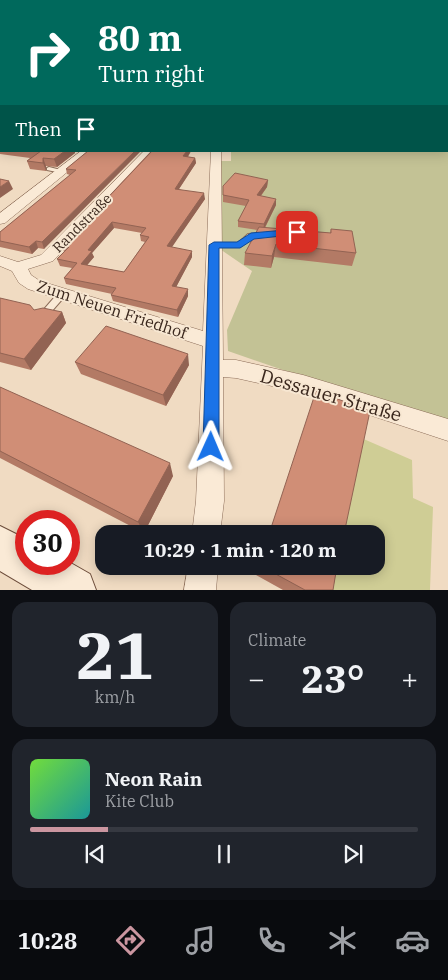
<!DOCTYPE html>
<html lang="en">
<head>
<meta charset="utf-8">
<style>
  :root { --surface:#171b24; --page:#20242c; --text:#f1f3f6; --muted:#9ea1a6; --line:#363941; --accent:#cb96a0 }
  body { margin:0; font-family:"IBM Plex Serif",serif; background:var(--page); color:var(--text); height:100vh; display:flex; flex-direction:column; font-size:19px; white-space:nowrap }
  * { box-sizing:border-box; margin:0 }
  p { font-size:16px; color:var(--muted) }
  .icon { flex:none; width:28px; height:28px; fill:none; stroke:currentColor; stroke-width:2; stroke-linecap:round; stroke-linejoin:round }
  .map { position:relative; height:590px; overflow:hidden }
  .details { display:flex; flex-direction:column; gap:12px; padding:12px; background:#0d0f14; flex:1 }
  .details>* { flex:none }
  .top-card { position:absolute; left:0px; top:0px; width:449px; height:152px; box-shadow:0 2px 12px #0003; background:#00695c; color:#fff; overflow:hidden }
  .speed { position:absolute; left:15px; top:510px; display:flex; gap:10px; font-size:25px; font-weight:700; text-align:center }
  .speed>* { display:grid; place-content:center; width:65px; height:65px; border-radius:50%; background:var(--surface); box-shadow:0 2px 12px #0003; line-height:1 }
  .speed .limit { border:8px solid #d22; background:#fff; color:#111 }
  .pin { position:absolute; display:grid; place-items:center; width:42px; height:42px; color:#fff; margin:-21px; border-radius:10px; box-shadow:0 2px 8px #0006 }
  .me { position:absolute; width:55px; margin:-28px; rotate:1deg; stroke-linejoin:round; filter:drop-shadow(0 0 4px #0008) }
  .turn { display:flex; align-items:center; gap:18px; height:105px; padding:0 15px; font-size:22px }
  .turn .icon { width:65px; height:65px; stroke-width:2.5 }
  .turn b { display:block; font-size:35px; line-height:42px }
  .then { display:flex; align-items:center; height:48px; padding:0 15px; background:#0003; gap:10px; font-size:19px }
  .big { font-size:38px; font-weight:700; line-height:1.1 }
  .details .card { flex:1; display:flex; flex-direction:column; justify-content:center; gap:8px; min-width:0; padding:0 18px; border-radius:15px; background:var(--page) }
  .details .dial { align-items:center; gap:0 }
  .dial b { font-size:65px; line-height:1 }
  .song { display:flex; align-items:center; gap:15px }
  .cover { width:60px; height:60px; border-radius:8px; background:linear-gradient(135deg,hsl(100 70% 55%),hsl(180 70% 35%)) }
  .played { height:5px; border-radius:2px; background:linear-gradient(90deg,var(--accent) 20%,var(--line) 20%) }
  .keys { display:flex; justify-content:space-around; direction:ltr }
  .heat { display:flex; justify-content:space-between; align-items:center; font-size:28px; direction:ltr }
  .details .tiles { flex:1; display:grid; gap:12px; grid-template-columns:1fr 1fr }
  .card:last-child { grid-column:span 2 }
  .trip { position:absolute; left:95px; top:525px; width:290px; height:50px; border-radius:15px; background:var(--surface); box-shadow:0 2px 12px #0003; font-weight:700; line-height:50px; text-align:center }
  .dock { display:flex; height:80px; justify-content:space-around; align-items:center; background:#090b0e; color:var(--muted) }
  .dock .icon { width:35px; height:35px }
  .dock .active { color:var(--accent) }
  .dock b { font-size:22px; color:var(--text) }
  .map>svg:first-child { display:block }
  .green { fill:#cfcd95 }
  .cemetery { fill:#c3c295 }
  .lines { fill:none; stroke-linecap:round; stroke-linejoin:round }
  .service-casing { stroke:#8b6c58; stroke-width:2 }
  .minor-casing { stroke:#8b6c58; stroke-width:1 }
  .secondary-casing { stroke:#6d4d3b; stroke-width:2 }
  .service { fill:#faead6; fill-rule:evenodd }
  .minor { fill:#faead6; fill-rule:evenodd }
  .secondary { fill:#faead6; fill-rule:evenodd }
  .wall { fill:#b37a65; fill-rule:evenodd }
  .shaded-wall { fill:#926353 }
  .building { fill:#d08e76; stroke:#926353; fill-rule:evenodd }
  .route { fill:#1a73e8; stroke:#114b97 }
  .labels { text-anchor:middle; stroke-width:4; stroke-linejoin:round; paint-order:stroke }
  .far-street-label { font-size:14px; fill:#3a271d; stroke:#f7e7d2 }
  .street-label { font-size:16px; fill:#3a271d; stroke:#f7e7d2 }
  .near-street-label { font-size:19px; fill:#3a271d; stroke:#f7e7d2 }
</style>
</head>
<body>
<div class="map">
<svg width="448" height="590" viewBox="0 0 448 590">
  <rect width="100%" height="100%" fill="#f0dbc2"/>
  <!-- green -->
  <path class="green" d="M359,437L412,460L413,498L433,507L430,590H326L331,566H376V534H338Z"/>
  <!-- cemetery -->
  <path class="cemetery" d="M448,106V427L228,351L227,330L252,271L214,245L216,161H231V151H448Z"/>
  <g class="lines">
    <!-- service casing -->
    <g class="service-casing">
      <path id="service" d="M49,167L65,171L62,173L47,170V168Z
        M265,233H268V237L253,238L240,247H214L210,245L214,243H238L248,234Z
        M62,291L65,292L66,294L65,296L45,319H39L37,317L39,315L59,292Z"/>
    </g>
    <!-- minor casing -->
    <g class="minor-casing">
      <path id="minor" d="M81,151H93L5,223L0,224V213Z
        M144,151H155L53,261L28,269L31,275L40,281L203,331L211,151H221L223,360H236L303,375L448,419V441L303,393L236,378L223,377L224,501L220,534H192L196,501L203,346L28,289L19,283L12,271L0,266V256L18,262L41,255Z
        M188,566H218L216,590H184Z"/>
    </g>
    <!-- secondary casing -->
    <g class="secondary-casing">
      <path id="secondary" d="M0,526L26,539V564L69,562L90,574L96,590H32L0,571Z"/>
    </g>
    <!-- service -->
    <use href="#service" class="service"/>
    <!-- minor -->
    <use href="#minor" class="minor"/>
    <!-- secondary -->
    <use href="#secondary" class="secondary"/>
  </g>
  <!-- wall -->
  <path class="wall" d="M0,65H1V151H75V153L57,167L46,166V171L30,169L27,161L30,158L0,154Z
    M88,151L44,249L38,248L32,254L0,247V232L70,175L67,174L66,169Z
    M151,151H191L188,157L195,158L196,163L179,189L205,199L171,247L192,257L176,287L188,296L178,317L113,301L111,295L112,294L66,284L64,278L72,268L60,266L57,259L64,252L62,246ZM114,228L142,233L140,235L141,241L145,242L124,272L87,265L94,257L92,253Z
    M268,180L267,187L261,196L276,205L265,228L330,233L331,229L356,253L352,266L274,257L271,268L244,265L245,253L257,230L238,227V221L246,206L223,202V186Z
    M0,298L34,310L62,312L66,323L31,370L0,362Z
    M75,362L189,365L166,406L81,374Z
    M0,387L173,476L144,533L0,458Z
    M258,566H337L333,590H283L256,575Z"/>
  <!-- shaded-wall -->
  <path class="shaded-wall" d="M65,151H75V153L57,167L54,159Z
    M135,151H141L44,249L42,242Z
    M187,151H191L184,162L183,156Z
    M43,158L46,166V171L43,163Z
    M195,158L196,163L175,195V189Z
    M268,180L267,187L256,202L257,195Z
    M9,181L13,189L0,198V187Z
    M204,193L205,199L168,253L167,246Z
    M276,199V205L263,231L264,224Z
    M112,222L114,228L92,253L94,257L83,270L81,264L88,250Z
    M36,241L38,248L32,254L29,247Z
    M276,244L274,257L271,268L272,256Z
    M192,251V257L173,293L172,286Z
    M188,289V296L178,317L177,310Z
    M62,312L66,323L31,370L24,359Z
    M188,354L189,365L166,406L163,395Z
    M170,463L173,476L144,533L138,522Z"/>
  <!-- building -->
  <path class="building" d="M0,65H1V147H0Z
    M41,151H65L54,159L43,158V163L27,161Z
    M88,151H135L42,242L36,241L29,247L0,241V232L76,170L66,169Z
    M152,151H187L183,156L195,158L175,189L204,193L167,246L192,251L172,286L188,289L177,310L111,295L116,288L64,278L77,263L57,259L69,247L62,246ZM112,222L146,228L140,235L149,237L124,272L81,264L92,251L88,250Z
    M235,173L268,180L257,195L276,199L264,224L238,221L249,200L223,195V186Z
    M0,179L9,181L0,187Z
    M259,227L331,233V229L352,231L356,253L276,244L272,256L245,253Z
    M0,298L30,305L34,310L43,308L62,312L24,359L0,353Z
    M106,326L188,354L163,395L75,362Z
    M0,387L170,463L138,522L0,451Z
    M316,391L370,411L344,534H269Z
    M261,566H337L333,590H305Z"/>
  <!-- sky -->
  <linearGradient id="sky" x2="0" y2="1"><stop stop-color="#8dbad4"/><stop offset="0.44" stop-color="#f8efe4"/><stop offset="1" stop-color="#f8efe4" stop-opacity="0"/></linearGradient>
  <rect width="448" height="148" fill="url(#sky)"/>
  <!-- route -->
  <path class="route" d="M297,229L301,232L300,234L254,239L240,248H219V447L217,452L211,454L205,452L203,447L209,245L214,242H237L251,233Z"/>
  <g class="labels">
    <!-- far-street labels -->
    <g class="far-street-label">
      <text transform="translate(82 223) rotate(-45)" y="5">Randstraße</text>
    </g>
    <!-- street labels -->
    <g class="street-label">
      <text transform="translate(112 309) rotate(18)" y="6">Zum Neuen Friedhof</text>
    </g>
    <!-- near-street labels -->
    <g class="near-street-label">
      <text transform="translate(331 395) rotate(16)" y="7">Dessauer Straße</text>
    </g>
  </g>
</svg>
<div class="speed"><div class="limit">30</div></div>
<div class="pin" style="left:297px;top:232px;background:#d93025"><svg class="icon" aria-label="arrive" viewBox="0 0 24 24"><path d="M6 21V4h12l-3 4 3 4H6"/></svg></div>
<svg class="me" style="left:211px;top:447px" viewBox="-20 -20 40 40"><path d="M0-17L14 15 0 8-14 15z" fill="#1a73e8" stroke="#fff" stroke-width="4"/></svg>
<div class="trip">10:29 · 1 min · 120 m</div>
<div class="top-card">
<div class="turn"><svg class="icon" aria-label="right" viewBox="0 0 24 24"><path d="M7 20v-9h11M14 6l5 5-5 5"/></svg><div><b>80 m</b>Turn right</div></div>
<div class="then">Then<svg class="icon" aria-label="arrive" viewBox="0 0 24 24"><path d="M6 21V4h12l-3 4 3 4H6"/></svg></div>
</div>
</div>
<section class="details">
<div class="tiles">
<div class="card dial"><b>21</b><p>km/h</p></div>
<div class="card"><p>Climate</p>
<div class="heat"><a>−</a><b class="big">23°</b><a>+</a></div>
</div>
<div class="card">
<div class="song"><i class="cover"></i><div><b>Neon Rain</b><p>Kite Club</p></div></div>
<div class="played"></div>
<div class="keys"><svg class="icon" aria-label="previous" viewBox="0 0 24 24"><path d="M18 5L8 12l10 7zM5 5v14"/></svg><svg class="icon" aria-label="pause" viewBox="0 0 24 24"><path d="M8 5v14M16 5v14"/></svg><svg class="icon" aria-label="next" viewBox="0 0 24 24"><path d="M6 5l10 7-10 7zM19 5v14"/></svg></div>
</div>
</div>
</section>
<nav class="dock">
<b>10:28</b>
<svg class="icon active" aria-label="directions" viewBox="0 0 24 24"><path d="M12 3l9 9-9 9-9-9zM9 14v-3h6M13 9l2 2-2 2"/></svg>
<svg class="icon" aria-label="music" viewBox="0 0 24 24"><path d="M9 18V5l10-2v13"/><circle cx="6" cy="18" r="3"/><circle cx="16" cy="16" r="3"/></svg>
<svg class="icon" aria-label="phone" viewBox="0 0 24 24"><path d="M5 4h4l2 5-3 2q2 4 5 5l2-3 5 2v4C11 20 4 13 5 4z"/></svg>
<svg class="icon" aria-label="climate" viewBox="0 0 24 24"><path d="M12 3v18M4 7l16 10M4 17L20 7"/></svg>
<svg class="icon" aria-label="car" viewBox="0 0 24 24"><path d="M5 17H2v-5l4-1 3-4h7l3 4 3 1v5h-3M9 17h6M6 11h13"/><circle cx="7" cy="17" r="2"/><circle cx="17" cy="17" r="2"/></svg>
</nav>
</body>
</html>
